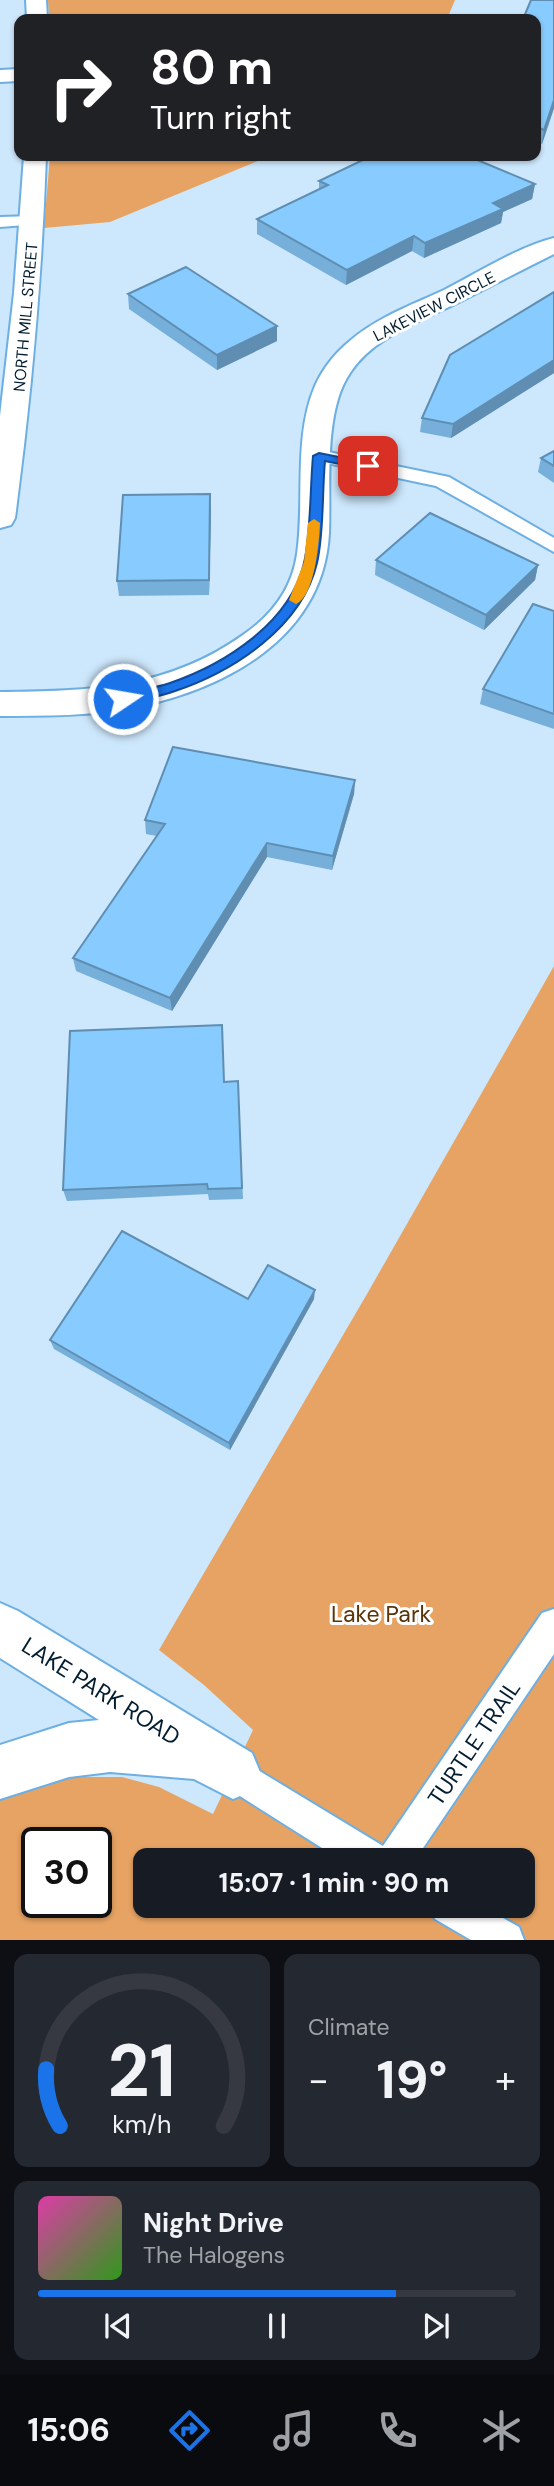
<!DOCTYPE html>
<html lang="en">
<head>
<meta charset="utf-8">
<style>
  :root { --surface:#171b24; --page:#242831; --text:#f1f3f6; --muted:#9ea1a6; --line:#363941; --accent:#1a73e8 }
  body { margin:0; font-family:"DM Sans",sans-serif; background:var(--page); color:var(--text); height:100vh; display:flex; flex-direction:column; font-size:26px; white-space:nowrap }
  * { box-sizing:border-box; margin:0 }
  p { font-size:23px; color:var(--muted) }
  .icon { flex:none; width:38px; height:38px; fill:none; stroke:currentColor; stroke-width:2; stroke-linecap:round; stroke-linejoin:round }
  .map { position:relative; height:1940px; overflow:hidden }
  .drawer { display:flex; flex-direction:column; gap:14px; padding:14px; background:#0d0f14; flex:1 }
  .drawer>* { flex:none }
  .top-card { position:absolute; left:14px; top:14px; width:527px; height:147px; border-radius:14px; box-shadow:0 2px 5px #0004; background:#202124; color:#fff; overflow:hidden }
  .speed { position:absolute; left:21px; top:1827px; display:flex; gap:14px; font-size:35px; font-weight:700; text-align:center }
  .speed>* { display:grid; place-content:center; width:91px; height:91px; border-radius:50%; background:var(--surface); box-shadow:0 2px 5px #0004; line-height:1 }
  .speed .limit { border:4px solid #111; border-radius:10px; background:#fff; color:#111 }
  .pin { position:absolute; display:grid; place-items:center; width:60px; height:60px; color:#fff; margin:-30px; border-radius:14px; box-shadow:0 4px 10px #0006 }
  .me { position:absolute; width:77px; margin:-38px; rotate:78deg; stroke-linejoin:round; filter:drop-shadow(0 0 5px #0008) }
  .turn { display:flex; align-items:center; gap:24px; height:147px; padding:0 21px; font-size:32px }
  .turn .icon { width:91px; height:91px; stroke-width:2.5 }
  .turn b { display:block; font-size:49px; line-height:60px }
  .big { font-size:52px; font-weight:700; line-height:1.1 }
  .drawer .widget { flex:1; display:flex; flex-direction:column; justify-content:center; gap:10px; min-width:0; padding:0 24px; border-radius:14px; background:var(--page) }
  .drawer .dial { align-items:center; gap:0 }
  .dial svg { height:182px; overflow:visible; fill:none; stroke:var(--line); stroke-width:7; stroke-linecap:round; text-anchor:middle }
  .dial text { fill:var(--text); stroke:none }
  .song { display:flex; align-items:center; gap:21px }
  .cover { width:84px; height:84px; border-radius:10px; background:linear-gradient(135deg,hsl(320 70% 55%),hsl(110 70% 35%)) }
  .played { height:7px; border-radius:4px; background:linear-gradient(90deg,var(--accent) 75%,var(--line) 75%) }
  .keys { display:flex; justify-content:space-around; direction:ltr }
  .heat { display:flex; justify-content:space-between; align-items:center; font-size:38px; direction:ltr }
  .drawer .tiles { flex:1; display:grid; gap:14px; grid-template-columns:1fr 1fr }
  .widget:last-child { grid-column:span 2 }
  .trip { position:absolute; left:133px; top:1848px; width:402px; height:70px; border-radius:14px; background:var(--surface); box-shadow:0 2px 5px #0004; font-weight:700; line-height:70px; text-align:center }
  .menu { display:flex; height:112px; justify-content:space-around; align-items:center; background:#090b0e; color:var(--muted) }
  .menu .icon { width:49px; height:49px }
  .menu .active { color:var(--accent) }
  .menu b { font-size:32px; color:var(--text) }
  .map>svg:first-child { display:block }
  .green { fill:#e7a363; fill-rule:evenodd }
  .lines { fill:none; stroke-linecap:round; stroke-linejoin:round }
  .lane-casing { stroke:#6dafe2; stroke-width:4 }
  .street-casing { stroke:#6dafe2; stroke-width:4 }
  .lane { fill:#fff; fill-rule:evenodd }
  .street { fill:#fff; fill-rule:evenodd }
  .wall { fill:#75afda }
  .shaded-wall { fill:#5f8eb2 }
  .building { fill:#88cbfe; stroke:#5f8eb2; stroke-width:2 }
  .route { fill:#1a73e8; stroke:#114b97; stroke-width:2 }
  .slow { fill:#f59e0b }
  .labels { text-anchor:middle; stroke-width:6; stroke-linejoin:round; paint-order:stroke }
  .far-street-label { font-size:16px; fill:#021d30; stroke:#fff }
  .near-park-label { font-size:23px; fill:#5a3306; stroke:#fff }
  .near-street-label { font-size:23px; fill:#021d30; stroke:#fff }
</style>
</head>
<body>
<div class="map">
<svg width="554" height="1940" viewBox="0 0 554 1940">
  <rect width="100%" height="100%" fill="#cde7fc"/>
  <!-- green -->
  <path class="green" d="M48,0H455L447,19H49Z
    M50,156H270L110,222L44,228Z
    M554,966V1940H0V1800L28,1785L78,1777H122L159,1787L213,1814L253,1730L204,1685L159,1650L367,1294ZM37,1843H96V1902H37ZM145,1860H523V1906H145Z"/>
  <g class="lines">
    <!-- lane casing -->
    <g class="lane-casing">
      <path id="lane" d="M33,216L38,218L41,221L38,224L0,227V217Z
        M319,450L449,477L554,538V552L436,486L313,460L310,456Z
        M554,1609V1654L415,1860H341L221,1784L216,1772L221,1760L233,1755L383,1846L542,1613Z
        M430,1906H482L519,1927L524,1940H471L435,1919Z"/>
    </g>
    <!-- street casing -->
    <g class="street-casing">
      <path id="street" d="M26,0H46L47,19H27Z
        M19,69V81L0,82V70Z
        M24,156H46C42,277 31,398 15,518L11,525L0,528V416L14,293Z
        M554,238V254C522,270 491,286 459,302C422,321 374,336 350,373C323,412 331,487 329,533C324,636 228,688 137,707C92,716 46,716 0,716V692C90,691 167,689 243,635C272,615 292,589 297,554C305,500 293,437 315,386C323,368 336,352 351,340C378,317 412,305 444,290C477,273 518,247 554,238Z
        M0,1603L18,1611L252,1753L260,1772L252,1791L233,1799L194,1779L110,1772L69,1777L0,1799V1745L69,1723L99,1720L0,1658Z"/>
    </g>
    <!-- lane -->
    <use href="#lane" class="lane"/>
    <!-- street -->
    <use href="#street" class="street"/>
  </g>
  <!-- wall -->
  <path class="wall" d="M536,19L554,108L542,144L536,142Z
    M319,181L535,184L532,199L503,212L501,223L424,258L412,251L346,285L257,234V219L319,190Z
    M554,292V373L451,438L420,432L422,418Z
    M128,294L277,341L217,370L129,309Z
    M554,451V483L538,472L541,458Z
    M211,509L209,595L119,596L117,581Z
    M376,560L538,565L535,580L484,630L375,575Z
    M554,611V729L480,704L483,689Z
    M355,780L354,794L332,870L267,857L172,1011L76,971L73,958L157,836L146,834L145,820Z
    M238,1081L243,1199L209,1200L208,1194L67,1201L63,1190L225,1082Z
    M248,1299H314L230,1450L54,1349L50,1340Z"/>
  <!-- shaded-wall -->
  <path class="shaded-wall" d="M554,100V108L542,144L544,130Z
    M535,184L532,199L503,212L501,223L424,258L425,243L493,203Z
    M414,236L412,251L346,285L347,270Z
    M277,326V341L217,370V355Z
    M554,360V373L451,438L453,424Z
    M210,494L211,509L209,595V580Z
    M538,565L535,580L484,630L486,615Z
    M355,780L354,794L332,870L333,856Z
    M267,843V857L172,1011L170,998Z
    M315,1290L314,1299L230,1450L229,1443Z"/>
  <!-- building -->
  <path class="building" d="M531,0H554V100L544,130L536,127V19H523Z
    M371,156H468L535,184L493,203L503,209L425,243L414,236L347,270L257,219L328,185L319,181Z
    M186,267L277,326L217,355L128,294Z
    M554,292V360L453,424L422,418L450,355Z
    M554,451V466L541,458Z
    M210,494L209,580L117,581L123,495Z
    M430,513L538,565L486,615L376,560Z
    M533,604L554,611V714L483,689Z
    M173,747L355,780L333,856L267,843L170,998L73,958L165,824L145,820Z
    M222,1025L224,1082L238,1081L242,1188L208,1189L207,1184L63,1190L70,1031Z
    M122,1231L248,1299L268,1265L315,1290L229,1443L50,1340Z"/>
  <!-- route -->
  <path class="route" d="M319,453L368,463L374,466L368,470L325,461C322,493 324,533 317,563C302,627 234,671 175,691C159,697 140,700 123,704L118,702V695C135,690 153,689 170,683C225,664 290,623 304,563C311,533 310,488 313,456Z"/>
  <!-- slow -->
  <path class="slow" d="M314,519L320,523C319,542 315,596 296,604L289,600L304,562L308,523Z"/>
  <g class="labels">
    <!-- far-street labels -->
    <g class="far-street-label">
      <text transform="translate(434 306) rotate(-27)" y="6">LAKEVIEW CIRCLE</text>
      <text transform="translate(25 317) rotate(-85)" y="6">NORTH MILL STREET</text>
    </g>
    <!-- near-park labels -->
    <g class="near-park-label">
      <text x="381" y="1622">Lake Park</text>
    </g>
    <!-- near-street labels -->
    <g class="near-street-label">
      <text transform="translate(101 1691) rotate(32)" y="8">LAKE PARK ROAD</text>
      <text transform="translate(474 1743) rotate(-56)" y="8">TURTLE TRAIL</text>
    </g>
  </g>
</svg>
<div class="speed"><div class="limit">30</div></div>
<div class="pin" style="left:368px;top:466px;background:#d93025"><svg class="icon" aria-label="arrive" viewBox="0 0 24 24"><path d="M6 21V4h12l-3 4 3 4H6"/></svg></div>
<svg class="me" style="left:123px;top:699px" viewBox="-20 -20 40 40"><circle r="17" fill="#1a73e8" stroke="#fff" stroke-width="3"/><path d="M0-11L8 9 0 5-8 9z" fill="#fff"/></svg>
<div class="trip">15:07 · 1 min · 90 m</div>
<div class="top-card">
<div class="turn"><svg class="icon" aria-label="right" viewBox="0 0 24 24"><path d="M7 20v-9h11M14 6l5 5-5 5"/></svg><div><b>80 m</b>Turn right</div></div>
</div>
</div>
<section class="drawer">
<div class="tiles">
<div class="widget dial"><svg viewBox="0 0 100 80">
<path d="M14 69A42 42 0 1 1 86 69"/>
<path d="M14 69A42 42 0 0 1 8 44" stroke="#1a73e8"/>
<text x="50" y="56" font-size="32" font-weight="700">21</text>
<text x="50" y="72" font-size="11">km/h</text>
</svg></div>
<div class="widget"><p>Climate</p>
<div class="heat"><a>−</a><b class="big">19°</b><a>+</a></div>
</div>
<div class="widget">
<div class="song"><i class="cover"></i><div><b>Night Drive</b><p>The Halogens</p></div></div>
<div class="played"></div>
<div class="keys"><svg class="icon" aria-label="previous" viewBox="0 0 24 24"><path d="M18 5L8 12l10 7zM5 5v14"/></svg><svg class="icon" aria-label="pause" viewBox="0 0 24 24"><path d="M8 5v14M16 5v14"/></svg><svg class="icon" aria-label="next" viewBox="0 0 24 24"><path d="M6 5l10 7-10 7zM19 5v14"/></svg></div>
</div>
</div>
</section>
<nav class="menu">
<b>15:06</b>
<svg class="icon active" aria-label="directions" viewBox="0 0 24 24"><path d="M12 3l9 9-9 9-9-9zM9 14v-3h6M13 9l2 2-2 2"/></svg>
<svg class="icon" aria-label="music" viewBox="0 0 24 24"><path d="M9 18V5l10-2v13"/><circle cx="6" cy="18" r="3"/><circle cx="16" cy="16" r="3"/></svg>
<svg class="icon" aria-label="phone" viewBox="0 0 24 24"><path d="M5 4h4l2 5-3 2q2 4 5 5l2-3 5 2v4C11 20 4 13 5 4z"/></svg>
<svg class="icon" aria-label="climate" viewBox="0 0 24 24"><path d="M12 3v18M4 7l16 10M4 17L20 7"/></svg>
</nav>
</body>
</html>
